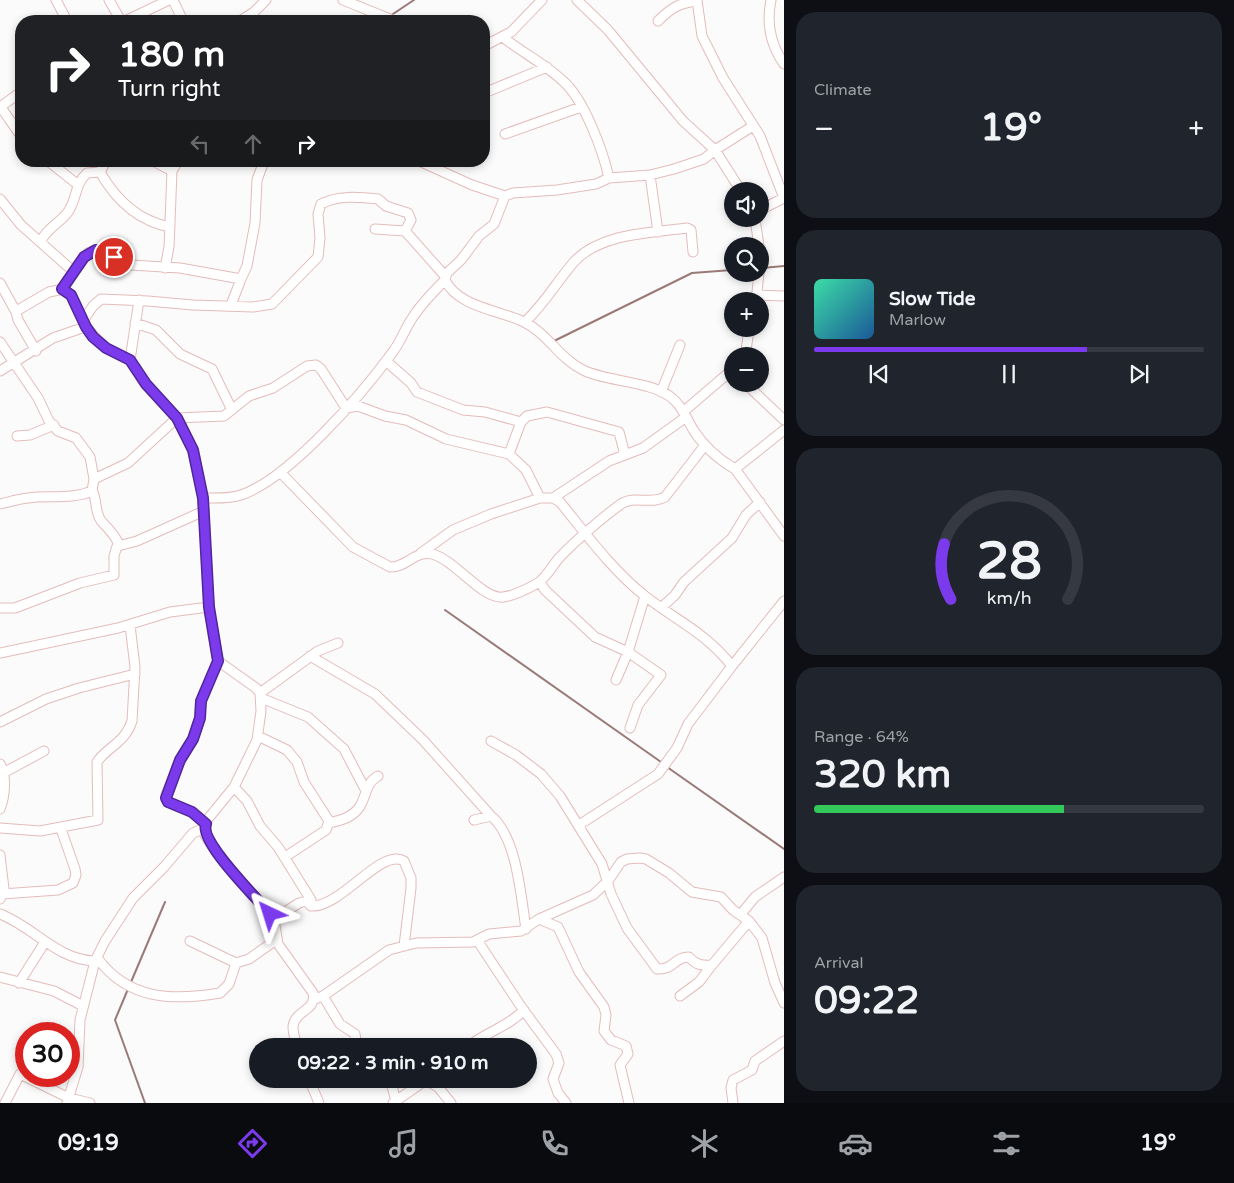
<!DOCTYPE html>
<html lang="en">
<head>
<meta charset="utf-8">
<style>
  :root { --surface:#171b24; --page:#20242c; --text:#f1f3f6; --muted:#9ea1a6; --line:#363941; --accent:#7c3aed }
  body { margin:0; font-family:"Varela Round",sans-serif; background:var(--page); color:var(--text); height:100vh; display:flex; flex-direction:column; font-size:19px; white-space:nowrap }
  * { box-sizing:border-box; margin:0 }
  p { font-size:16px; color:var(--muted) }
  .icon { flex:none; width:28px; height:28px; fill:none; stroke:currentColor; stroke-width:2; stroke-linecap:round; stroke-linejoin:round }
  .map { position:relative; flex:1; overflow:hidden }
  .details { display:flex; flex-direction:column; gap:12px; padding:12px; background:#0d0f14; width:450px }
  .details>* { flex:none }
  .hud { position:absolute; left:15px; top:15px; width:475px; height:152px; border-radius:20px; box-shadow:0 2px 8px #0003; background:#202124; color:#fff; overflow:hidden }
  .fabs { position:absolute; left:724px; top:182px; display:grid; gap:10px }
  .fabs a { display:grid; place-items:center; width:45px; height:45px; border-radius:50%; background:var(--surface); box-shadow:0 2px 8px #0003; font-size:25px }
  .speed { position:absolute; left:15px; top:1022px; display:flex; gap:10px; font-size:25px; font-weight:700; text-align:center }
  .speed>* { display:grid; place-content:center; width:65px; height:65px; border-radius:50%; background:var(--surface); box-shadow:0 2px 8px #0003; line-height:1 }
  .speed .limit { border:8px solid #d22; background:#fff; color:#111 }
  .pin { position:absolute; display:grid; place-items:center; width:42px; height:42px; color:#fff; margin:-21px; border:2px solid #fff; border-radius:50%; box-shadow:0 1px 5px #0007 }
  .me { position:absolute; width:55px; margin:-28px; rotate:319deg; stroke-linejoin:round; filter:drop-shadow(0 0 4px #0008) }
  .turn { display:flex; align-items:center; gap:18px; height:105px; padding:0 20px; font-size:22px }
  .turn .icon { width:65px; height:65px; stroke-width:2.5 }
  .turn b { display:block; font-size:35px; line-height:42px }
  .lanes { display:flex; align-items:center; height:48px; padding:0 20px; background:#0003; justify-content:center; gap:25px; direction:ltr }
  .lanes .off { opacity:.35 }
  .big { font-size:38px; font-weight:700; line-height:1.1 }
  .details .tile { flex:1; display:flex; flex-direction:column; justify-content:center; gap:8px; min-width:0; padding:0 18px; border-radius:20px; background:var(--page) }
  .details .dial { align-items:center; gap:0 }
  .dial svg { height:130px; overflow:visible; fill:none; stroke:var(--line); stroke-width:7; stroke-linecap:round; text-anchor:middle }
  .dial text { fill:var(--text); stroke:none }
  .song { display:flex; align-items:center; gap:15px }
  .cover { width:60px; height:60px; border-radius:8px; background:linear-gradient(135deg,hsl(160 70% 55%),hsl(210 70% 35%)) }
  .played { height:5px; border-radius:2px; background:linear-gradient(90deg,var(--accent) 70%,var(--line) 70%) }
  .keys { display:flex; justify-content:space-around; direction:ltr }
  .heat { display:flex; justify-content:space-between; align-items:center; font-size:28px; direction:ltr }
  .charge { height:8px; border-radius:4px; background:linear-gradient(90deg,#34c759 64%,var(--line) 0) }
  .trip { position:absolute; left:249px; top:1038px; width:288px; height:50px; border-radius:25px; background:var(--surface); box-shadow:0 2px 8px #0003; font-weight:700; line-height:50px; text-align:center }
  .menu { display:flex; height:80px; justify-content:space-around; align-items:center; background:#090b0e; color:var(--muted) }
  .menu .icon { width:35px; height:35px }
  .menu .selected { color:var(--accent) }
  .menu b { font-size:22px; color:var(--text) }
  main { display:flex; flex:1; min-height:0 }
  .map>svg:first-child { display:block }
  .lines { fill:none; stroke-linecap:round; stroke-linejoin:round }
  .stream { stroke:#997a78; stroke-width:2 }
  .minor-casing { stroke:#e4bcba; stroke-width:11 }
  .minor { stroke:#fff; stroke-width:9 }
  .route-casing { stroke:#51269a; stroke-width:12 }
  .route { stroke:#7c3aed; stroke-width:9 }
</style>
</head>
<body>
<main>
<div class="map">
<svg width="784" height="1103" viewBox="0 0 784 1103">
  <rect width="100%" height="100%" fill="#fbfbfb"/>
  <g class="lines">
    <!-- stream -->
    <path class="stream" d="M390,16L414,0
      M762,268L784,266
      M554,341L692,273L732,270
      M445,610L661,762
      M667,767L784,849
      M131,982L165,902
      M128,989L115,1020L145,1103"/>
    <!-- minor casing -->
    <g class="minor-casing">
      <path id="minor" d="M56,0L67,21
        M109,0L121,21
        M173,0L183,21
        M343,0L395,21
        M577,0L608,30L683,121L715,150L741,191
        M697,0L702,36L723,78L760,136L784,198
        M771,0C766,24 770,44 784,64
        M125,21L169,0
        M240,21L254,12L266,0
        M658,21C671,8 679,3 697,1
        M504,38C523,53 545,64 563,81C584,99 603,151 609,178
        M484,46L511,32L542,0
        M484,93L547,67
        M0,106L21,136
        M0,107L21,92
        M505,134L581,107
        M48,161L77,184
        M153,161L172,171
        M419,161L472,185L505,196
        M100,172C116,200 138,221 170,227
        M100,172L106,161
        M650,175L658,232
        M0,199L21,225L74,272L88,253L96,250L131,265L180,268L241,279L247,266L255,223L257,180L264,161
        M760,210L784,198
        M755,219L759,246
        M375,229L405,231L445,276
        M41,241C47,228 60,223 68,212C78,197 74,185 87,173L100,172
        M165,268L169,247L172,171L178,161
        M445,280L447,273L461,260L479,236L494,224L505,196L513,193L557,190L596,184L609,178L650,175L674,169L704,159L715,150L753,126
        M0,283L16,312
        M63,289L74,272
        M758,295L784,296
        M756,301L760,264
        M231,305L241,279
        M525,322C545,303 556,283 573,263C599,233 650,233 687,228L691,230L693,252
        M135,323L156,330L180,354L212,369L232,410
        M85,327L83,321L93,306L101,299L148,301L193,305L253,307L272,304L318,257L320,238L318,214L321,204C338,195 359,197 378,199L386,206L408,213L411,220L405,231
        M0,342L38,398L49,421L58,431L76,438L90,457L94,479L92,491C71,500 49,495 28,498C18,499 9,502 0,504
        M36,351L18,320L16,312L18,310L49,292L63,289L71,295L83,321
        M742,356L746,351L749,329
        M130,360L139,300
        M386,361L411,383L417,392L463,410L485,412L521,422
        M0,371L53,338L85,327L106,348L130,360L145,384L177,418L193,450L203,498L209,607L218,661L256,688L260,693L261,711L257,740L234,787L207,820L205,835L216,852L274,919L278,944L313,993C317,1011 295,1010 293,1026C293,1032 295,1040 297,1046
        M746,384L784,420
        M661,392L680,345
        M683,412L732,370
        M17,436L30,435L54,425
        M509,454L521,422L527,416L547,412L619,432L625,455
        M735,469L784,536
        M280,472L353,547L390,567C406,568 415,550 432,554C454,559 483,600 503,597C513,596 529,588 538,583C547,577 553,564 560,557C575,541 603,517 621,504C634,495 651,505 665,497L705,445
        M94,479L128,463L177,418L224,416L249,396L273,388L307,366L316,365L321,369L346,408L358,406L385,416L406,420L446,439L509,454L526,470L540,498H553L560,502C586,534 612,570 645,596C677,621 705,632 732,666L688,724L677,748L658,774L579,825
        M203,498C216,498 229,499 241,495C289,479 362,394 392,353C400,343 404,331 411,320C420,305 433,292 445,280C459,308 500,310 524,322C547,333 560,359 583,370C606,382 654,381 673,399C683,407 687,420 694,431C705,448 718,459 735,469L784,430
        M553,498L609,461L643,448L686,417
        M118,546L137,541L204,511
        M421,553L453,530L491,514L540,498
        M540,582L545,590L595,637L628,652L645,596
        M662,607L675,595L684,582L732,538L746,515L760,502
        M0,608H15L80,583L114,575V556L118,543C113,530 101,524 99,517C95,508 97,500 92,490
        M0,653L118,628L170,612L209,607
        M310,656L375,694L423,740L491,816
        M732,666L784,601
        M616,680L628,652L661,675L638,705L630,728
        M260,693L318,651L338,643
        M261,698L308,717L344,749L366,791
        M0,722L46,699L79,688L135,674
        M258,736L287,750L297,762L304,782L329,821L326,830L285,857
        M491,741L516,755L541,774L560,796L602,864L611,894L627,928L657,969C674,970 674,957 689,957C696,965 702,966 712,965L749,921
        M0,764C7,775 5,797 0,809
        M5,772L44,751
        M234,787L247,801L260,826L278,847L311,900L308,903L311,906C341,908 381,847 404,861L411,878V888L404,946
        M474,820L491,816C517,837 521,897 526,929
        M329,823C339,821 351,818 358,809C367,798 364,784 378,776
        M206,824L192,812L168,802L166,795L180,760L193,739L200,718L201,701L218,661
        M0,828L40,831L98,820L97,762C107,747 125,743 132,721L135,667L130,625
        M0,855L4,889L0,899
        M2,894L58,890L73,883L76,875L75,869L61,829
        M0,914C34,927 57,960 95,961L105,941L133,898L164,867L193,833L205,828
        M741,914L755,897L784,877
        M274,919L299,903L311,900
        M539,919L558,927L579,972L604,1007L606,1015L604,1031L611,1040L626,1046L628,1054L620,1065L629,1103
        M477,940L522,1008L556,1054L559,1063L553,1079L558,1093L566,1103
        M190,941L236,963L249,959L276,940
        M98,959C129,1000 172,1001 220,993L229,984L236,963
        M0,977L54,991L83,1006
        M19,983L45,942
        M323,996L340,1024L355,1034L356,1041L362,1046
        M680,996L699,982L712,965
        M315,999L323,996L389,950L416,943L473,942L489,934L521,931L539,919L593,895L608,881L621,862L627,859L640,858L646,859L669,873L692,892L721,897L733,910L749,921L762,938L775,983L784,1003
        M469,1046C486,1032 508,1027 524,1010
        M309,1079L319,1103
        M390,1079L396,1101
        M5,1103L20,1074L69,1098L90,1103
        M67,1103L78,1067L80,1020L95,961
        M393,1103L426,1080L438,1087L451,1103
        M733,1103L731,1088L733,1080L752,1070L755,1061L784,1041"/>
    </g>
    <!-- minor -->
    <use href="#minor" class="minor"/>
  </g>
  <g class="lines">
    <!-- route casing -->
    <g class="route-casing">
      <path id="route" d="M114,257L96,250L84,257L62,289L71,295L86,327L93,337L106,348L130,360L146,384L177,418L193,450L203,498L209,607L218,661L201,701L200,718L193,739L180,760L166,798L168,802L192,812L206,824C199,842 257,898 270,914"/>
    </g>
    <!-- route -->
    <use href="#route" class="route"/>
  </g>
</svg>
<div class="fabs">
<a><svg class="icon" aria-label="sound" viewBox="0 0 24 24"><path d="M4 9h4l5-4v14l-5-4H4zM17 9q2 3 0 6"/></svg></a>
<a><svg class="icon" aria-label="search" viewBox="0 0 24 24"><circle cx="10" cy="10" r="6"/><path d="M15 15l6 6"/></svg></a>
<a>+</a>
<a>−</a>
</div>
<div class="speed"><div class="limit">30</div></div>
<div class="pin" style="left:114px;top:257px;background:#d93025"><svg class="icon" aria-label="arrive" viewBox="0 0 24 24"><path d="M6 21V4h12l-3 4 3 4H6"/></svg></div>
<svg class="me" style="left:270px;top:914px" viewBox="-20 -20 40 40"><path d="M0-17L14 15 0 8-14 15z" fill="#7c3aed" stroke="#fff" stroke-width="4"/></svg>
<div class="trip">09:22 · 3 min · 910 m</div>
<div class="hud">
<div class="turn"><svg class="icon" aria-label="right" viewBox="0 0 24 24"><path d="M7 20v-9h11M14 6l5 5-5 5"/></svg><div><b>180 m</b>Turn right</div></div>
<div class="lanes"><svg class="icon off" aria-label="left" viewBox="0 0 24 24"><path d="M17 20v-9H6M10 6l-5 5 5 5"/></svg><svg class="icon off" aria-label="ahead" viewBox="0 0 24 24"><path d="M12 20V5M6 11l6-6 6 6"/></svg><svg class="icon" aria-label="right" viewBox="0 0 24 24"><path d="M7 20v-9h11M14 6l5 5-5 5"/></svg></div>
</div>
</div>
<section class="details">
<div class="tile"><p>Climate</p>
<div class="heat"><a>−</a><b class="big">19°</b><a>+</a></div>
</div>
<div class="tile">
<div class="song"><i class="cover"></i><div><b>Slow Tide</b><p>Marlow</p></div></div>
<div class="played"></div>
<div class="keys"><svg class="icon" aria-label="previous" viewBox="0 0 24 24"><path d="M18 5L8 12l10 7zM5 5v14"/></svg><svg class="icon" aria-label="pause" viewBox="0 0 24 24"><path d="M8 5v14M16 5v14"/></svg><svg class="icon" aria-label="next" viewBox="0 0 24 24"><path d="M6 5l10 7-10 7zM19 5v14"/></svg></div>
</div>
<div class="tile dial"><svg viewBox="0 0 100 80">
<path d="M14 69A42 42 0 1 1 86 69"/>
<path d="M14 69A42 42 0 0 1 10 35" stroke="#7c3aed"/>
<text x="50" y="56" font-size="32" font-weight="700">28</text>
<text x="50" y="72" font-size="11">km/h</text>
</svg></div>
<div class="tile"><p>Range · 64%</p><b class="big">320 km</b><div class="charge"></div></div>
<div class="tile"><p>Arrival</p><b class="big">09:22</b></div>
</section>
</main>
<nav class="menu">
<b>09:19</b>
<svg class="icon selected" aria-label="directions" viewBox="0 0 24 24"><path d="M12 3l9 9-9 9-9-9zM9 14v-3h6M13 9l2 2-2 2"/></svg>
<svg class="icon" aria-label="music" viewBox="0 0 24 24"><path d="M9 18V5l10-2v13"/><circle cx="6" cy="18" r="3"/><circle cx="16" cy="16" r="3"/></svg>
<svg class="icon" aria-label="phone" viewBox="0 0 24 24"><path d="M5 4h4l2 5-3 2q2 4 5 5l2-3 5 2v4C11 20 4 13 5 4z"/></svg>
<svg class="icon" aria-label="climate" viewBox="0 0 24 24"><path d="M12 3v18M4 7l16 10M4 17L20 7"/></svg>
<svg class="icon" aria-label="car" viewBox="0 0 24 24"><path d="M5 17H2v-5l4-1 3-4h7l3 4 3 1v5h-3M9 17h6M6 11h13"/><circle cx="7" cy="17" r="2"/><circle cx="17" cy="17" r="2"/></svg>
<svg class="icon" aria-label="filters" viewBox="0 0 24 24"><path d="M4 7h16M4 17h16"/><circle cx="9" cy="7" r="2"/><circle cx="15" cy="17" r="2"/></svg>
<b>19°</b>
</nav>
</body>
</html>
